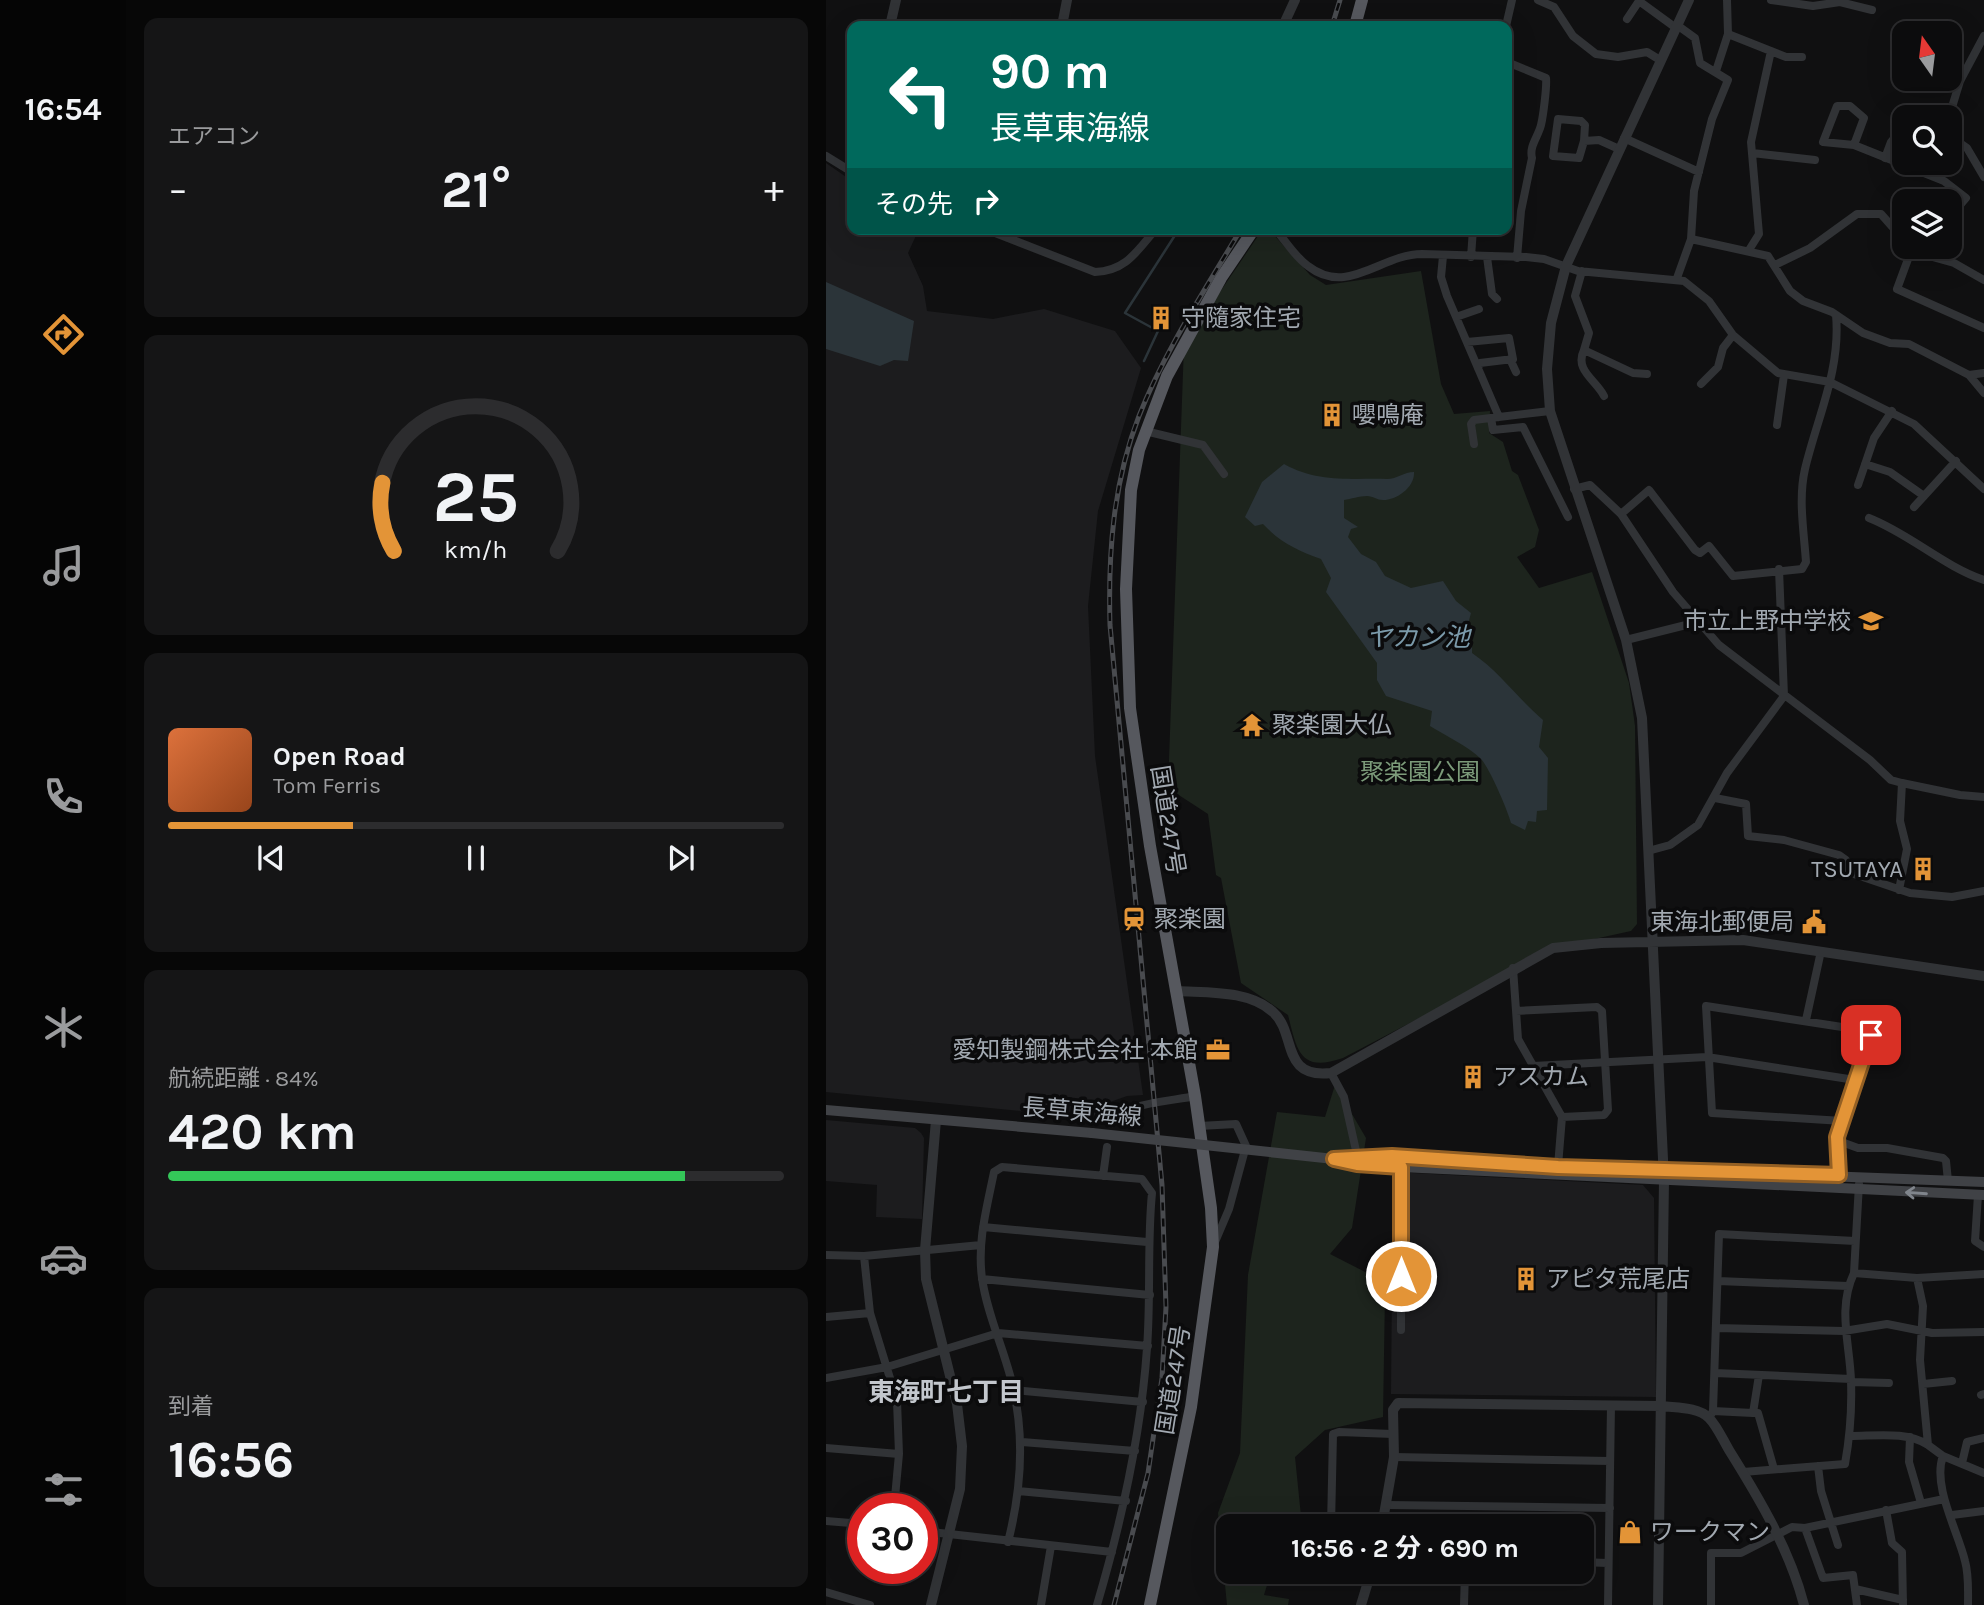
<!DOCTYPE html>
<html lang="ja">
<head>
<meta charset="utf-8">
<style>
  :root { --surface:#0c0c0d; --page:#151516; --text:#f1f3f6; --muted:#9a9b9d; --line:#2c2c2e; --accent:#e39437 }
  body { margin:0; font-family:Karla,"Noto Sans JP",sans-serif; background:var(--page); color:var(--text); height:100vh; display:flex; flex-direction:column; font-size:26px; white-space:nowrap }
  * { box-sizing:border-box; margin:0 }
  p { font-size:23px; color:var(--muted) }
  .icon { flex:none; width:38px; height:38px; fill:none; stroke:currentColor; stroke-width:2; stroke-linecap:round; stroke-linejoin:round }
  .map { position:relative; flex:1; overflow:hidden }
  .panel { display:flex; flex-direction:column; gap:18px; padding:18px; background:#070707; width:700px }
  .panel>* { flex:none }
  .hud { position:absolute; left:21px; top:21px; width:665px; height:214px; border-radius:14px; box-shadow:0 7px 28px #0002,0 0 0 2px var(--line); background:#00695c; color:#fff; overflow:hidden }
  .needle { width:46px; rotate:346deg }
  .buttons { position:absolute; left:1066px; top:21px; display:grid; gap:14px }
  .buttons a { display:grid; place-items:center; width:70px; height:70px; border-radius:14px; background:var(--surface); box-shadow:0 7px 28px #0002,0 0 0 2px var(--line); font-size:35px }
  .speed { position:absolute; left:21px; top:1493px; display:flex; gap:14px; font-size:35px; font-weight:700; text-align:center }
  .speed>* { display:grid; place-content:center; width:91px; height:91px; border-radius:50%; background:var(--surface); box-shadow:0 7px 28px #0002,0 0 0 2px var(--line); line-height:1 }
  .speed .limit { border:10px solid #d22; background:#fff; color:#111 }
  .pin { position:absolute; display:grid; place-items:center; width:60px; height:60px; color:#fff; margin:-30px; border-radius:14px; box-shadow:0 4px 10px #0006 }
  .me { position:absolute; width:77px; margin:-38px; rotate:0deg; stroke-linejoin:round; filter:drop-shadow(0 0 5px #0008) }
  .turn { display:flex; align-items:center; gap:24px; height:147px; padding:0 28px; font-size:32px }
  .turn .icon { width:91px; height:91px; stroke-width:2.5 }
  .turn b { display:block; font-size:49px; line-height:60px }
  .then { display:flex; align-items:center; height:66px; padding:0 28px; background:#0003; gap:14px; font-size:26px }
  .big { font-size:52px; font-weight:700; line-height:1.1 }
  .panel .widget { flex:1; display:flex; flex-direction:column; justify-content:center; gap:10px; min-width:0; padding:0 24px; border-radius:14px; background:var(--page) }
  .panel .dial { align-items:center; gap:0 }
  .dial svg { height:182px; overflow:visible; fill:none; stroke:var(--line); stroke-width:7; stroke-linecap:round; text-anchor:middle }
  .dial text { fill:var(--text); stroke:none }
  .song { display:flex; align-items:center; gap:21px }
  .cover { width:84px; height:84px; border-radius:10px; background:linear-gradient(135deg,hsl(20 70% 55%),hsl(20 70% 35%)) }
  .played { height:7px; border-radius:4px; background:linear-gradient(90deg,var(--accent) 30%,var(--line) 30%) }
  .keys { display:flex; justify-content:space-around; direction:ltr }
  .heat { display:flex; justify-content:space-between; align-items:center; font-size:38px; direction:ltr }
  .charge { height:10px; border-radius:5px; background:linear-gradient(90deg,#34c759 84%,var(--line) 0) }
  .trip { position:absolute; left:390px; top:1514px; width:378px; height:70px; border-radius:14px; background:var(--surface); box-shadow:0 7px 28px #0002,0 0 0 2px var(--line); font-weight:700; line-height:70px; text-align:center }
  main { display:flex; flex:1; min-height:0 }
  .tabs { display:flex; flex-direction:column; width:126px; justify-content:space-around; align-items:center; background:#050505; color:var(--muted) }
  .tabs .icon { width:49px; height:49px }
  .tabs .current { color:var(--accent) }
  .tabs b { font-size:32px; color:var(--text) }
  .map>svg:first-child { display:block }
  .built { fill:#1c1c1e }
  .green { fill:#1d241d }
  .water { fill:#2b3439 }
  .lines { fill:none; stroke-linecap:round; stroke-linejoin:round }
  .stream { stroke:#2b3439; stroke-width:2.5 }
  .minor { stroke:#313336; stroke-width:8 }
  .tertiary { stroke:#313336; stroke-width:10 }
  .secondary { stroke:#404246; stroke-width:10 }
  .trunk { stroke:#56585e; stroke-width:12 }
  .rail-casing { stroke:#494b4f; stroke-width:5 }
  .rail { stroke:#0b0b0c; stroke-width:2.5; stroke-dasharray:8; stroke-linecap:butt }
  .secondary-bridge { stroke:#404246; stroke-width:10 }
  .oneway { stroke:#80858c }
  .route-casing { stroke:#946024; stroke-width:18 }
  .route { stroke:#e39437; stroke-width:12 }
  .labels { text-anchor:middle; stroke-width:7; stroke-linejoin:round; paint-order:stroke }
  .poi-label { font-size:24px; fill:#a2a9b1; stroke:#0b0b0c; text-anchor:start }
  .park-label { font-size:24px; fill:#7c9b7a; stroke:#0b0b0c }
  .street-label { font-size:24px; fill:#a2a9b1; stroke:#0b0b0c }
  .water-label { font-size:26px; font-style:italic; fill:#7b9aaa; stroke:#0b0b0c }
  .neighbourhood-label { font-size:26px; font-weight:bold; fill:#c3c7cd; stroke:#0b0b0c }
</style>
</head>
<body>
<main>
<nav class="tabs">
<b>16:54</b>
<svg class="icon current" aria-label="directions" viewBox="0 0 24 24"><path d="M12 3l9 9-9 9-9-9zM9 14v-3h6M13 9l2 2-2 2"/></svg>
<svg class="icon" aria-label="music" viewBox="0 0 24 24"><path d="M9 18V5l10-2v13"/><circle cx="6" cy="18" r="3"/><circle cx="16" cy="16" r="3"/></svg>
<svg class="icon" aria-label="phone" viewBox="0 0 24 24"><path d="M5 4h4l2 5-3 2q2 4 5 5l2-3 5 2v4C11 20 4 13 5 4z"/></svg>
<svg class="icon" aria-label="climate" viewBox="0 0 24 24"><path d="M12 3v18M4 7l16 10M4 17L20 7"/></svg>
<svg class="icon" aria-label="car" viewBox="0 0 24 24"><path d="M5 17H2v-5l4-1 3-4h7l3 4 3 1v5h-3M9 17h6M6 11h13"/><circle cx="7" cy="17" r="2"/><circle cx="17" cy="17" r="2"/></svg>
<svg class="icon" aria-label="filters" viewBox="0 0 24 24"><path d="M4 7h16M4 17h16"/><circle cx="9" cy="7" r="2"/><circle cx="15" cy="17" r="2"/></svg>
</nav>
<section class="panel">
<div class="widget"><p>エアコン</p>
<div class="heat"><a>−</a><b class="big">21°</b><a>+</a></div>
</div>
<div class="widget dial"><svg viewBox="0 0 100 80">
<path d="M14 69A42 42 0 1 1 86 69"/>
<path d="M14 69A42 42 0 0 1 9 39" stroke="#e39437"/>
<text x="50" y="56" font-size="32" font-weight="700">25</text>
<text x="50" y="72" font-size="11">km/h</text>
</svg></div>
<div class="widget">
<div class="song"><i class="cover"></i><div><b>Open Road</b><p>Tom Ferris</p></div></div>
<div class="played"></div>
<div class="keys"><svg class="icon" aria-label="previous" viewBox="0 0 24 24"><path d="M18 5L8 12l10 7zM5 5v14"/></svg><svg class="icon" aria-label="pause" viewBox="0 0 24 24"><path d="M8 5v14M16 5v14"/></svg><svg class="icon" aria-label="next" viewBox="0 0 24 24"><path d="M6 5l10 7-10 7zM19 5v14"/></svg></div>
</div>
<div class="widget"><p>航続距離 · 84%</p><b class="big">420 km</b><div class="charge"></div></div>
<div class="widget"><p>到着</p><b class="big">16:56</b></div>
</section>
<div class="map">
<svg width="1158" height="1605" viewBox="0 0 1158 1605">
  <rect width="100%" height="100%" fill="#101011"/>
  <!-- built -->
  <path class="built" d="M0,163L26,181V229H93L82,253L97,286L101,311L167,319L218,309L289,331L315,368L272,511L262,606L269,756L317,1095L301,1096L284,1102L277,1119L0,1092Z
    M0,1120L89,1128L95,1133L98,1138L96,1219L50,1217L51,1185L0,1181Z
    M567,1172L817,1185L828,1198L830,1397L565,1394Z"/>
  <!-- green -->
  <path class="green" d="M447,234L484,275L500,285L595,271L615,384L628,414L664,411L663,433L677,442L686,471L692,475L713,530L709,547L691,557L713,588L766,572L803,683L809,726L811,924L805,931L727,948L517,1058C474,1073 471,1051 462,1015L415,983L395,878L390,875L382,814L342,788L358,345L432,236Z
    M509,1085L540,1138L526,1228L504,1254L545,1275L559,1293L557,1417L499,1430L469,1457L476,1526H402V1572H445L438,1595L463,1599L462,1605H401L392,1513L414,1453L422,1275L451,1112L499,1117Z"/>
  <!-- water -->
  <path class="water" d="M0,282L88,321L82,361L68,360L54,366L0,349Z
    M458,464C492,483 524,478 561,479C571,479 578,472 588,472C589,487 571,500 557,500C551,500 547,496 541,496C533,496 525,499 518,500V518L532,527L525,529L522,537L535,554L550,562L559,576L585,588L617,581L630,601L645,613L641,628L646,634V653C674,672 691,698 717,720L713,747L722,758L721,810L711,811L710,822L702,821L699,830L685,823C682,811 663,767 655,759C642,746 620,736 604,726L606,711L560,696L551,680V663L500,592L505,578L495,559C471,550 455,543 437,524L429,526L419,517L436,482Z"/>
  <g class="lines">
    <!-- stream -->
    <path class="stream" d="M318,361L332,331L299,313L353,229"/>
    <!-- minor -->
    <path class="minor" d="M712,0L728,7L747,36L770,54L792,57L821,52L834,60
      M901,0L902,34
      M945,0L987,6L1014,2L1046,10
      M801,19L813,1L850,28
      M680,26L686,0
      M681,62L720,78C721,87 717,117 715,125C712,137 703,146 706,158L695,211L691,258
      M890,71L902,34L960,57H976
      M1123,117L1134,81L1158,36
      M1124,136L1141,148L1158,177
      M798,138L873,172
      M758,141L759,125L755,121L732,119L727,156L753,158L758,141L773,140L793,149
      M1028,145L1038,118L1024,106H1011L997,142L1028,145L1118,181L1140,198L1124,217
      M926,153L989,160
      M0,156L26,172
      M1059,158L1065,142L1074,131L1078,132
      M159,229L269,272C300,271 311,251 330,229
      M449,229C460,241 469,257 482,266C522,297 555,254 596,254L700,257L718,259L752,271L858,281L883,301L907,335L952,373L1004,382L1088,424L1158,489
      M865,239L942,256L964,291L977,301L1006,312L1037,333L1064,343L1083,344L1143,375L1158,373
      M923,250L933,234L925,142L945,51
      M617,256L615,277L621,296L673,417
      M645,257L647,229
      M661,257L666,294L671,299
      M949,265L984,248L1031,214H1055L1078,240
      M756,271L749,296L763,333L758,350L807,373L821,374
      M851,278L865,239L868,191L886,119L902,80L874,63L869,38L851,25
      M1158,280L1128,263L1085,251L1071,289L1158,328
      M630,317L653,309
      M641,342L683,338L687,359L654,363L652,368
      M758,350C748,370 770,380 778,396
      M684,359L690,372
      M1143,375L1158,393
      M875,384L892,367L897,348L907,335
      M665,418L667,430L697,427L742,517
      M951,425L958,375
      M319,431L377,445L398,474
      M648,444L645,424L648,420L724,411
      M1039,464L1064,472L1098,496
      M1032,485L1048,438L1066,411
      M748,489L764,485L795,514L847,592L893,645L1044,760L1065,780L1076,783L1134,795L1158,797
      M1088,507L1130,461
      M795,514L823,490L869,550L874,553L883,546L907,576L976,569L980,562C978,532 972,499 979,469C991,418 1015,370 1010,315
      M1043,518C1084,534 1117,566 1158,580
      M800,640L872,622
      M889,798L920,804L922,836L958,840L1013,855L1020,860L1022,872L1084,893L1126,897L1158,891
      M822,851L844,845L872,825L901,773L958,696L953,569
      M1073,890L1081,849L1074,821L1076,783
      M687,968L692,1039L736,1117L732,1166
      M690,1011L771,1007L776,1011L782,1110L778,1115L736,1117
      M980,1020L995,951
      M707,1066L881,1057L1029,1080
      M505,1073L518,1097L531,1155
      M285,1124C292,1103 348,1101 369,1096
      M373,1126L410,1124L420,1146L403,1209L389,1242
      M1010,1140L1032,1148H1061L1117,1158L1120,1161L1122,1181
      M575,1167V1330
      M1013,1175L1011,1137L1045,1035L1042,1031L880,1006L886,1113L1017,1121
      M277,1176L281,1147
      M1152,1195L1149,1241L1158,1247
      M157,1227L321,1242
      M0,1255L38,1256L155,1245
      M38,1256L44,1313L71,1401L73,1454L68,1508
      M1028,1273L1091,1278L1158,1274
      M1091,1278L1097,1306L1094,1360L1102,1445L1117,1456L1158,1473
      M156,1279L324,1295
      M892,1281L1022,1286
      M0,1317L44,1313
      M890,1328L1018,1331L1061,1324L1106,1333L1158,1332
      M889,1373L1025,1379
      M0,1378L61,1367L172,1333L322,1346
      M1025,1382L1063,1383
      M1097,1384L1126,1381
      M188,1390L317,1402
      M1155,1395L1158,1394
      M887,1411L927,1413L933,1375
      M927,1413H932L948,1469
      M883,1418L887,1411L893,1234L1029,1241
      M1024,1436C1050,1436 1081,1431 1102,1445
      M1084,1437L1083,1462L1095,1503
      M196,1442L309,1451
      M0,1448L73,1454
      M1117,1456C1106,1486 1132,1531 1139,1561C1143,1575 1142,1591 1142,1605
      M568,1457L784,1461
      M1136,1463L1141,1442L1158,1438
      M992,1466L995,1491L1012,1545
      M917,1472L1019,1464C1024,1436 1026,1409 1025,1381C1024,1344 1011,1309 1028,1273L1033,1184
      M192,1491L300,1501
      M561,1505L784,1508
      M1060,1510L1066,1543L1076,1552L1077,1605
      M1126,1515L1158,1511
      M0,1521L37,1524
      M505,1526L507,1434L513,1432L567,1434
      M979,1528L997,1578L1027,1575L1031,1605
      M96,1531L286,1552
      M182,1542C195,1491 199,1439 187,1387C179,1351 161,1315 156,1278C151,1242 161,1207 168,1172L176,1167L316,1179L326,1193C321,1244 325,1296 321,1348C315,1436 296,1520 271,1605
      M756,1562L781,1563
      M1029,1589L1077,1600
      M0,1592L44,1605
      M215,1605L225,1546
      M638,1605L639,1572
      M782,1605L785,1405
      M885,1605V1553H915L966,1527L979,1528L1118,1499"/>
    <!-- tertiary -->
    <path class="tertiary" d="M64,26L70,0
      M236,26L241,0
      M457,26L469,0
      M351,991C382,993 423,990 447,1012C471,1033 454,1079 505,1073L727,948L775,943L917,940L1158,976
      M556,1526L568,1457L567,1410L572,1403L836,1406C851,1408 872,1407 883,1418C891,1426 897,1440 903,1450C933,1498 964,1550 978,1605
      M105,1605L134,1489L136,1446L131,1404L100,1279L99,1250L110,1120
      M535,1605L545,1572
      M832,1605L838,1180L816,718L800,640L724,411L721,369L725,323L740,266L863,0"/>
    <!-- secondary -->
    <path class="secondary" d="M0,1110L266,1133
      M514,1158L566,1156L732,1166L1158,1182
      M508,1159L531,1164L575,1167L1158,1195"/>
    <!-- trunk -->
    <path class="trunk" d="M529,26L536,0
      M324,1605L365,1407L387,1247L385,1208L369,1096L324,846L304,708L300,589L305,490L313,450L341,376L395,278L428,229"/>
    <!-- rail casing -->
    <g class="rail-casing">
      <path id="rail" d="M506,26L514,0
        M288,1605L322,1473L336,1378L340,1307L336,1185L284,625C282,553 287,483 313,416C339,350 379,290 415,229"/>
    </g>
    <!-- rail -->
    <use href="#rail" class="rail"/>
    <!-- secondary-bridge -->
    <path class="secondary-bridge" d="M266,1133L508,1159"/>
  </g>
  <!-- one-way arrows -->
  <defs><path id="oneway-shaft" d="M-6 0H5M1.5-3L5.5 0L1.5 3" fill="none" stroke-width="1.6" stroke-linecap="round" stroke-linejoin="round" transform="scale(1.75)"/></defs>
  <use class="oneway" href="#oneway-shaft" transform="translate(1090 1193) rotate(-176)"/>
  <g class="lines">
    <!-- route casing -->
    <g class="route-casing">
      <path id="route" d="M575,1276V1167L531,1164L508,1159L566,1156L732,1167L1013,1175L1011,1137L1045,1035"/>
    </g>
    <!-- route -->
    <use href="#route" class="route"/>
  </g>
  <!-- icons -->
  <defs>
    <g id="building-bare" transform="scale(1.89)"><path d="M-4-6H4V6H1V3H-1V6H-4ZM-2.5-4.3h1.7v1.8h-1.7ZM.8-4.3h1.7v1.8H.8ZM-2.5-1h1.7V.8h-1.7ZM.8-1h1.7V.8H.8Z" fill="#e39437" stroke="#0b0b0c" stroke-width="2.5" paint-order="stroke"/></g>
    <g id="school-bare" transform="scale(1.89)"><path d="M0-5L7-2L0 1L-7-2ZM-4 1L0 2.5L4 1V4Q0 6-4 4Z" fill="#e39437" stroke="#0b0b0c" stroke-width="2.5" paint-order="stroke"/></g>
    <g id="temple-bare" transform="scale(1.89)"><path d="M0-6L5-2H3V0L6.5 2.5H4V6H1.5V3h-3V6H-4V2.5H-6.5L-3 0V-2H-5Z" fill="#e39437" stroke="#0b0b0c" stroke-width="2.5" paint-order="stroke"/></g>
    <g id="station-bare" transform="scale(1.89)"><path d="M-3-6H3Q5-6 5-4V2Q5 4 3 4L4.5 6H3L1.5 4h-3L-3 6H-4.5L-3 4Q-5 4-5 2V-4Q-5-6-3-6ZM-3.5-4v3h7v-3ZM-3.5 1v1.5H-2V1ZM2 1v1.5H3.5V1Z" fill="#e39437" stroke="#0b0b0c" stroke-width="2.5" paint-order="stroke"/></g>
    <g id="civic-bare" transform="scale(1.89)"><path d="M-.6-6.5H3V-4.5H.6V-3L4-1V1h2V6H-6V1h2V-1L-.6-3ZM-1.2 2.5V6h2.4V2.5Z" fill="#e39437" stroke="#0b0b0c" stroke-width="2.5" paint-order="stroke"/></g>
    <g id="office-bare" transform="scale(1.89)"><path d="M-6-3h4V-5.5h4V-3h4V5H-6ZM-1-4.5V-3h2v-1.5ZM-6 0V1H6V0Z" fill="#e39437" stroke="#0b0b0c" stroke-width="2.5" paint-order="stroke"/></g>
    <g id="shop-bare" transform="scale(1.89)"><path d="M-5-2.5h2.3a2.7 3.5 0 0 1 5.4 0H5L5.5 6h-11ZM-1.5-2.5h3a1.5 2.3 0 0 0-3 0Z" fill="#e39437" stroke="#0b0b0c" stroke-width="2.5" paint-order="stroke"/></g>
  </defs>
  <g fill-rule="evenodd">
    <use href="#building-bare" x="335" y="318"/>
    <use href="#building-bare" x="506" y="415"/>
    <use href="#school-bare" x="1045" y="621"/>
    <use href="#temple-bare" x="426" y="725"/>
    <use href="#building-bare" x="1097" y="869"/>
    <use href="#station-bare" x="308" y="919"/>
    <use href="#civic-bare" x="988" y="922"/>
    <use href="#office-bare" x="392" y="1050"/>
    <use href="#building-bare" x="647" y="1077"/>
    <use href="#building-bare" x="700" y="1279"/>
    <use href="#shop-bare" x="804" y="1532"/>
  </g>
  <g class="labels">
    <!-- poi labels -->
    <g class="poi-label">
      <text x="355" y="326">守隨家住宅</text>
      <text x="526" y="423">嚶鳴庵</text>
      <text x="1025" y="629" text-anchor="end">市立上野中学校</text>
      <text x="446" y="733">聚楽園大仏</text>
      <text x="1077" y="877" text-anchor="end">TSUTAYA</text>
      <text x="328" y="927">聚楽園</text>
      <text x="968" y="930" text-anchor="end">東海北郵便局</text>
      <text x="372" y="1058" text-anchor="end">愛知製鋼株式会社 本館</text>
      <text x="667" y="1085">アスカム</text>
      <text x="720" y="1287">アピタ荒尾店</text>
      <text x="824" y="1540">ワークマン</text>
    </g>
    <!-- park labels -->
    <g class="park-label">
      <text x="594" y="780">聚楽園公園</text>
    </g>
    <!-- street labels -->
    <g class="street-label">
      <text transform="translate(342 820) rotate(81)" y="8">国道247号</text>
      <text transform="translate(256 1112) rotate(5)" y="8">長草東海線</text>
      <text transform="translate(347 1380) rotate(-81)" y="8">国道247号</text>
    </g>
    <!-- water labels -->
    <g class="water-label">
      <text x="592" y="646">ヤカン池</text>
    </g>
    <!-- neighbourhood labels -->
    <g class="neighbourhood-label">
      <text x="120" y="1401">東海町七丁目</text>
    </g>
  </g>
</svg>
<div class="buttons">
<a><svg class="needle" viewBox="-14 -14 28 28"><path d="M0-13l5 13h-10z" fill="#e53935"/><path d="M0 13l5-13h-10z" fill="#9a9b9d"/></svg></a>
<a><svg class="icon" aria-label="search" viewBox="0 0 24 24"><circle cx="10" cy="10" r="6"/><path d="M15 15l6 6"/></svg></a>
<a><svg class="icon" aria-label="layers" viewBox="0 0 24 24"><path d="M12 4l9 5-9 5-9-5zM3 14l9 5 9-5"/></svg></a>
</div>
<div class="speed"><div class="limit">30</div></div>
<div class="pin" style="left:1045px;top:1035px;background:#d93025"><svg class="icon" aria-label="arrive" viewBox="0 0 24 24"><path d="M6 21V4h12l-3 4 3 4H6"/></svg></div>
<svg class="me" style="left:575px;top:1276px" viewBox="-20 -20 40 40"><circle r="17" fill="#e39437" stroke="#fff" stroke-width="3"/><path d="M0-11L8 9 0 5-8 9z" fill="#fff"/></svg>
<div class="trip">16:56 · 2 分 · 690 m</div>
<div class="hud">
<div class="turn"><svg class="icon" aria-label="left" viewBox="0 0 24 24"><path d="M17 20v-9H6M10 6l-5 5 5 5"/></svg><div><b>90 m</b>長草東海線</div></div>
<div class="then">その先<svg class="icon" aria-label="right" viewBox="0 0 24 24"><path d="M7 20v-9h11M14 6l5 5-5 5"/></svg></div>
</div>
</div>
</main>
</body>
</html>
